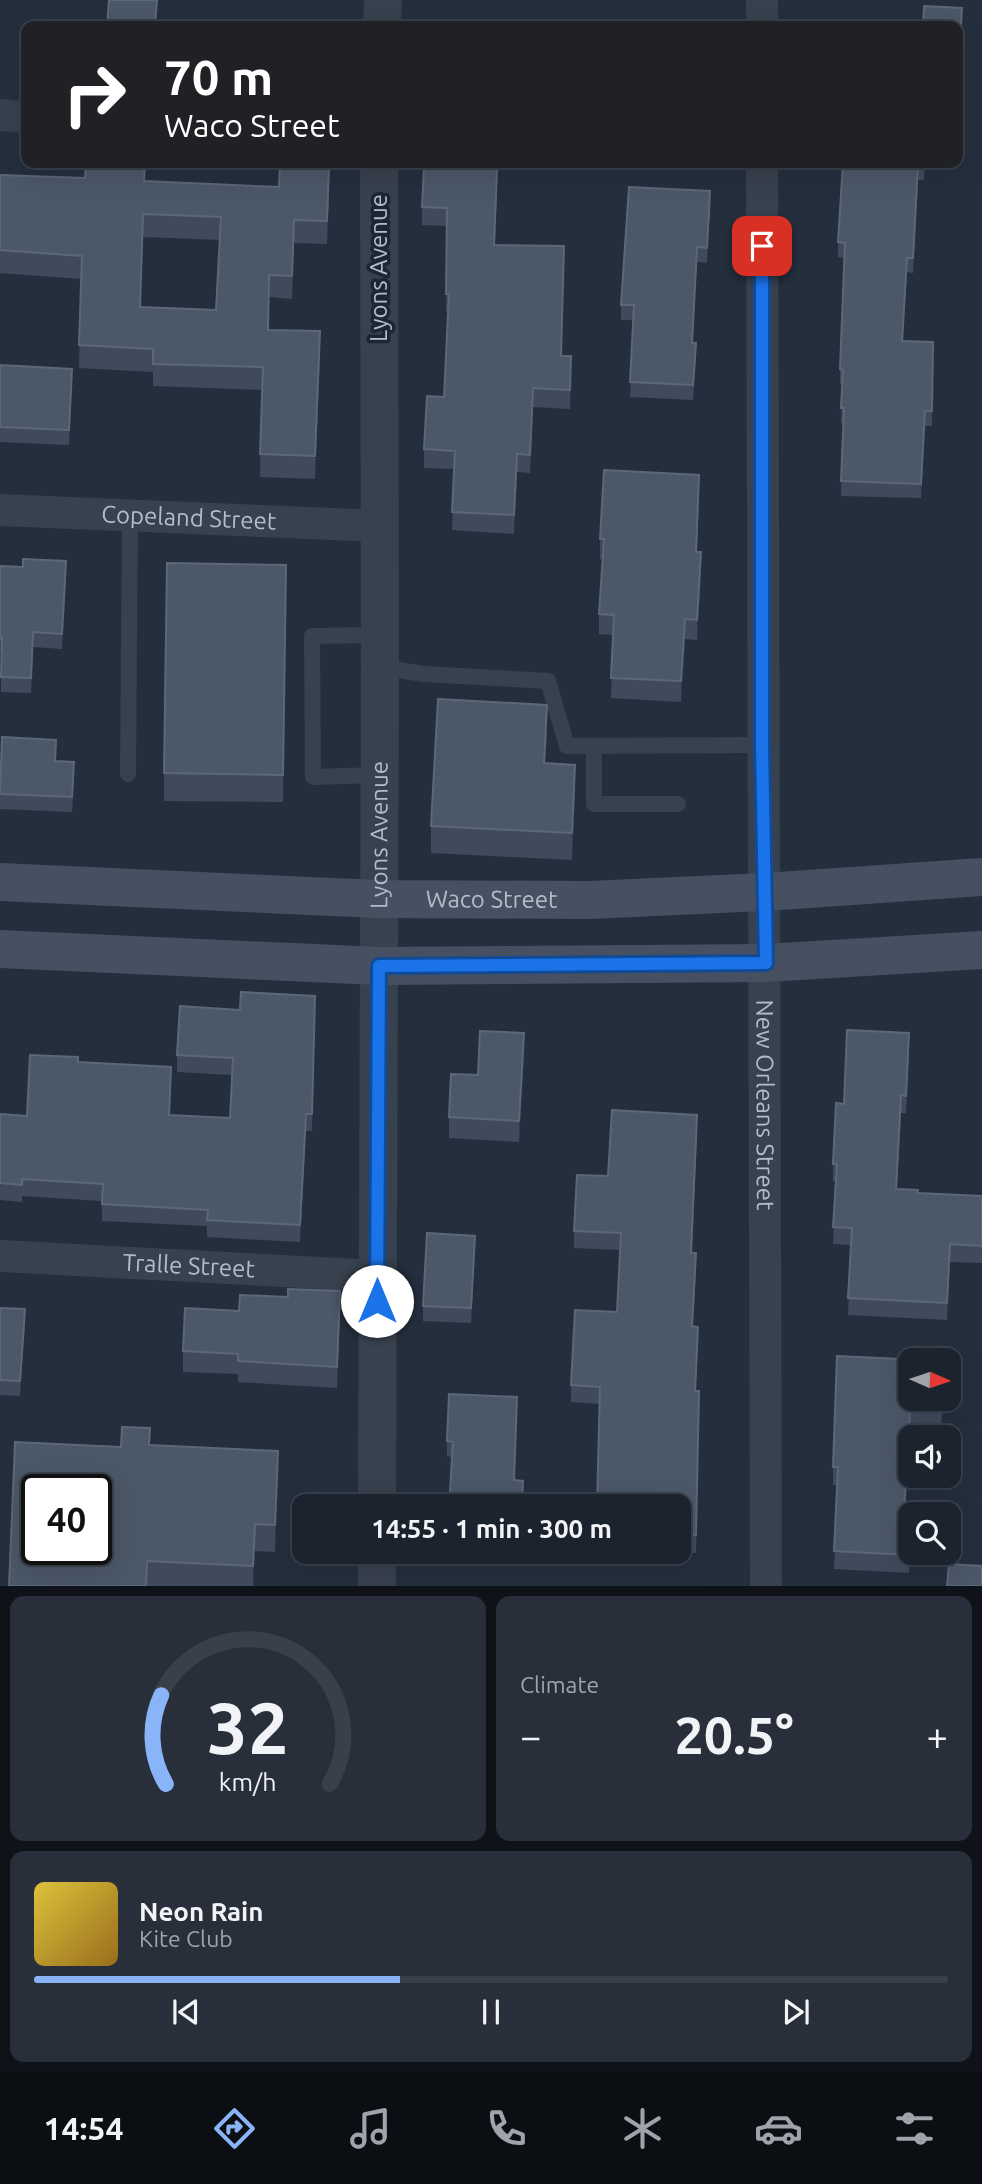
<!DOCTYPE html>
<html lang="en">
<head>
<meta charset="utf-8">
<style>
  :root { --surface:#1b232e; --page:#282f3a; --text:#f1f3f6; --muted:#a0a4aa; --line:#39404a; --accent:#8ab4f8 }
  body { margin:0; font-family:Ubuntu,sans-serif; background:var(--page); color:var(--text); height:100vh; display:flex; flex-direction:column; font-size:26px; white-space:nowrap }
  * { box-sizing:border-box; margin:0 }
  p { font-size:23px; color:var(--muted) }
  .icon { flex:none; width:38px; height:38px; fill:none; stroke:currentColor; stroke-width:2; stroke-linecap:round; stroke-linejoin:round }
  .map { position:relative; height:1586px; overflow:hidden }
  .details { display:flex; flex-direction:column; gap:10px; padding:10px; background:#0f1319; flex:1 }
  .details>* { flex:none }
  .top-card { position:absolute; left:21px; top:21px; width:942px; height:147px; border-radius:14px; box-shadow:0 7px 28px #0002,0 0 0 2px var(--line); background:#202124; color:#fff; overflow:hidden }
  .needle { width:46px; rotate:93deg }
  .controls { position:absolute; left:898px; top:1348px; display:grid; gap:14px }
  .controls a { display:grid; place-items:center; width:63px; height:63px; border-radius:14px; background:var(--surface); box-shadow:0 7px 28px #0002,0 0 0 2px var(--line); font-size:35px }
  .speed { position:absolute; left:21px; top:1474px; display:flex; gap:14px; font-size:35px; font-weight:700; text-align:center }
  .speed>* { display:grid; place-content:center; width:91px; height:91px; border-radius:50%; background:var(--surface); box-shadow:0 7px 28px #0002,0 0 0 2px var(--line); line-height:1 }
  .speed .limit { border:4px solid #111; border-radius:10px; background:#fff; color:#111 }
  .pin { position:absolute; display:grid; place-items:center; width:60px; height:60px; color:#fff; margin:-30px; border-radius:14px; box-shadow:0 4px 10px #0006 }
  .me { position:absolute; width:77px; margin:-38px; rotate:0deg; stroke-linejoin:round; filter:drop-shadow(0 0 5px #0008) }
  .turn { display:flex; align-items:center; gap:24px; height:147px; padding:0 28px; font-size:32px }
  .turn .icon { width:91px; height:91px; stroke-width:2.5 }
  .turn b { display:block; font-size:49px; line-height:60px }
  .big { font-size:52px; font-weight:600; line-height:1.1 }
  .details .widget { flex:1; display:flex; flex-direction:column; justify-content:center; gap:10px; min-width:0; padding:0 24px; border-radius:14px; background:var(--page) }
  .details .dial { align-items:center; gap:0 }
  .dial svg { height:182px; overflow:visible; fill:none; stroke:var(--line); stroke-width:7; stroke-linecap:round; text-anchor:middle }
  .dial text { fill:var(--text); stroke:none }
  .song { display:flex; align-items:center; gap:21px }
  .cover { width:84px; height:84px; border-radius:10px; background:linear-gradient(135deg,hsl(50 70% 55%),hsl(40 70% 35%)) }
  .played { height:7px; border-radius:4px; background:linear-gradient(90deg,var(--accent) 40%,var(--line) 40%) }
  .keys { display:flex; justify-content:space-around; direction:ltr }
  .heat { display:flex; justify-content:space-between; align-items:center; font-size:38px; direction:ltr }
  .details .tiles { flex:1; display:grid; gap:10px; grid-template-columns:1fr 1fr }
  .widget:last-child { grid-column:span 2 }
  .trip { position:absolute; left:292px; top:1494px; width:399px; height:70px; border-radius:14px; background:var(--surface); box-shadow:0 7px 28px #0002,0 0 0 2px var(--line); font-weight:600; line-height:70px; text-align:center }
  .menu { display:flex; height:112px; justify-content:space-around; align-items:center; background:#0b0e12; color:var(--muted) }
  .menu .icon { width:49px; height:49px }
  .menu .current { color:var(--accent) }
  .menu b { font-size:32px; color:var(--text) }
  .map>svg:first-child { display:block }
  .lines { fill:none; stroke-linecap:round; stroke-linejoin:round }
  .service { stroke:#38414e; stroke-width:16 }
  .minor { stroke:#38414e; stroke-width:32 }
  .tertiary { stroke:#38414e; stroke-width:38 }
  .secondary { stroke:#465061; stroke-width:38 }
  .wall { fill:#3f4b5c; fill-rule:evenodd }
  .shaded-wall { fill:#2f3b4b }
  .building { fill:#4b5868; stroke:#5c6777; stroke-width:2; fill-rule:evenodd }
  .route-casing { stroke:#114b97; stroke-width:18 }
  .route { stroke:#1a73e8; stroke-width:12 }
  .labels { text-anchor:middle; stroke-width:7; stroke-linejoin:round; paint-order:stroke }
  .street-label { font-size:24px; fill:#b4bcc9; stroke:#1d2633 }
</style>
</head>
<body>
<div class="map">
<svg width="982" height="1586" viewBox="0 0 982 1586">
  <rect width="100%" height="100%" fill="#242f3e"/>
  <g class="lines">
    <!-- service -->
    <path class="service" d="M380,667L424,674L548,681L567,746L762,745
      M594,746V804H678
      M128,774L130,517
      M378,775L313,777L312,636L379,635"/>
    <!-- minor -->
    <g class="minor">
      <path d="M762,0V26"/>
      <path d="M0,115L26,117"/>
      <path id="s1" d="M762,163L766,1586"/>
      <path id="s2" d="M0,510L379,526"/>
      <path id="s3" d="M0,1256L377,1276"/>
    </g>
    <!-- tertiary -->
    <g class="tertiary">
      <path d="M382,26L383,0"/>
      <path id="s4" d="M377,1507L380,667L379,163"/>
      <path d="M377,1586V1552"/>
    </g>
    <!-- secondary -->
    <g class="secondary">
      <path id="s5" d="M0,882L378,899L589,900L765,892L982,877"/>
      <path d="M0,949L379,966L766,963L982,950"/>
    </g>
  </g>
  <!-- wall -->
  <path class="wall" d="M330,163L327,244L294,243L292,299L269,297V330L320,354L315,479L260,477L262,390L153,386V372L79,368L81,279L0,273V175L279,187ZM143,237L220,240L216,310L140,307Z
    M843,163H925L924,180H918L913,273L907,272L903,341L933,342L932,426H925L921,498L841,496L843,423H841L842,384H840V369L845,258L838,257V242Z
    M497,188L495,245L571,375L570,409L533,407L530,473L517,472L514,534L452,530L454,469L424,468V449L444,397L448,312H446L447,226L422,225V207Z
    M710,206L707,263L697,262L692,343L696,358L693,400L630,397L634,320H621V305Z
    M0,365L72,384L69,445L0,442Z
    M699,495L697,552L701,572L697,640L685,639L681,702L611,698L613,635L599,634V614L603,559H600V539Z
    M286,565L283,802L164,801V773Z
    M0,566L66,576L62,649L33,647L31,693L1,692V653H0Z
    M547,732L545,763L575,792L572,860L431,853V826Z
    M55,761L74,777L72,812L0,809V782Z
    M315,996L312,1131H306L300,1242L207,1237V1226L102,1221V1201L22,1196V1202L0,1200V1114L27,1116L78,1062L171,1084L170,1115L230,1118L232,1075L177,1072V1055L240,1010Z
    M909,1050L906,1113H901L897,1189L917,1193L982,1196V1263L950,1262L947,1320L848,1315L851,1245L833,1244L836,1181H833V1164L844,1104Z
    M524,1054L519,1142L449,1138V1117L478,1075Z
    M697,1132L692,1253L696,1270L693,1326L698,1344L696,1391L699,1409L696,1553L679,1552V1507L599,1404L571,1402V1385L617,1312L620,1250L574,1248V1231L608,1176Z
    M475,1250L471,1323L423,1321V1306Z
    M0,1308L25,1324L20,1396L0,1395Z
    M239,1311H340L337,1388L238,1382V1374L183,1372V1351Z
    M910,1398H943L941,1428L910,1426L905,1514H910L909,1573L834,1569L837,1485H833V1467Z
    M517,1412L514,1480L523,1507L452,1457L447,1456V1441Z
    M150,1445L278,1478L275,1552L255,1551L253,1586H9L121,1447Z"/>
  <!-- shaded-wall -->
  <path class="shaded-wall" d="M962,8V23L958,92V78Z
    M329,163H330L327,244V221Z
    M918,165V180L913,273V258Z
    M710,191V206L707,263V248Z
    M143,214V237L140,330V307Z
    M294,220V243L292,299V276Z
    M697,247V262L692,358V343Z
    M907,258V272L902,356V341Z
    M320,331V354L315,479V456Z
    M571,356V375L570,409V390Z
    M72,369V384L69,445V430Z
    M533,388V407L530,473V455Z
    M925,411V426L921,498V484Z
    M517,454V472L514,534V515Z
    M699,475V495L696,572V552Z
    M701,552V572L697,640V620Z
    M66,561V576L62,649V634Z
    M685,619V639L681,702V681Z
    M547,705V732L544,790V763Z
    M575,765V792L572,860V833Z
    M524,1033V1054L519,1142V1121Z
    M909,1033V1050L906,1113V1096Z
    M901,1095V1113L896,1206V1189Z
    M306,1114V1131L300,1242V1225Z
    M697,1115V1132L691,1270V1253Z
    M475,1236V1250L471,1323V1308Z
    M950,1244V1262L947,1320V1303Z
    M696,1253V1270L692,1344V1326Z
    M340,1291V1311L337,1388V1367Z
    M25,1309V1324L20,1396V1381Z
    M698,1327V1344L695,1409V1391Z
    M910,1408V1426L904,1532V1514Z
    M278,1451V1478L275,1552V1525Z
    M255,1524V1551L253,1586V1566Z"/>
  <!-- building -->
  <path class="building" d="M109,0H157L155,26H107Z
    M924,6L962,8L958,78L957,26H923Z
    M86,163H145L144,181L279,187L280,163H329L327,221L294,220L292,276L269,275L268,330L320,331L315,456L260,454L263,367L153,364V349L79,345L82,256L0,250V175L85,178ZM143,214L221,217L216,310L140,307Z
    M843,163H925L924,165H918L913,258H907L902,341L933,342L932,411H925L921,484L841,481L844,408H841L843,370L840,369L845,243L838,242Z
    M424,166L497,169L494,245L564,246L561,356H571L570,390L533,388L530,455L517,454L514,515L452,512L455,451L424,449L427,396L444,397L449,294H446L447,208L422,207Z
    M629,187L710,191L707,248L697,247L692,343H696L693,385L630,382L634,305H621Z
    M0,365L72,369L69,430L0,427Z
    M604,470L699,475L696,552H701L697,620L685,619L681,681L611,678L614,615L599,614L604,539H600Z
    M23,559L66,561L62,634L33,632L31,678L1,677L2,638H0V566L23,567Z
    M167,563L286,565L283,775L164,773Z
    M438,699L547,705L544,763L575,765L572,833L431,826Z
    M2,737L56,740L55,761L74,762L72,797L0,794Z
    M241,992L315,996L312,1114H306L300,1225L207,1220L208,1210L102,1204L103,1184L22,1179V1185L0,1183V1114L27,1116L30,1055L78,1057V1062L171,1067L169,1115L230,1118L233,1058L177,1055L180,1006L240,1010Z
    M847,1030L909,1033L906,1096L901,1095L896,1189L918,1190L917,1193L982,1196V1246L950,1244L947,1303L848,1298L852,1228L833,1227L837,1164H833L836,1103L844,1104Z
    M480,1031L524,1033L519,1121L449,1117L451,1074L478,1075Z
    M612,1110L697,1115L691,1253H696L692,1326L698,1327L695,1391H699L696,1535H679V1507H597L600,1387L571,1385L575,1310L617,1312L621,1233L574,1231L577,1175L608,1176Z
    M427,1233L475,1236L471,1308L423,1306Z
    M288,1289L340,1291L337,1367L238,1361V1354L183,1351L185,1308L239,1311L240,1295L288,1297Z
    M0,1308L25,1309L20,1381L0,1380Z
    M837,1356L923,1360H910V1398H942L941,1410L910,1408L904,1514H910L909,1555L834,1551L838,1467H833Z
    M449,1394L517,1397L514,1480L523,1481L522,1507H449L453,1442L447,1441Z
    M122,1427L150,1428L149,1445L278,1451L275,1525L255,1524L253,1566L147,1561L146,1586H9L15,1442L121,1447ZM37,1489H96V1549H37Z
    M949,1564L982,1566V1586H947Z"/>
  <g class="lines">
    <!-- route casing -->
    <g class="route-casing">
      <path id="route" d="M377,1301L379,966L766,963L762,745V246"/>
    </g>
    <!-- route -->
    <use href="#route" class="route"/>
  </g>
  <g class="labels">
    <!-- street labels -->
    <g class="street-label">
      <text transform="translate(379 268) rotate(-90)" y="8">Lyons Avenue</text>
      <text dy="8" stroke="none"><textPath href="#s2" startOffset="189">Copeland Street</textPath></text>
      <text dy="8" stroke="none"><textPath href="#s4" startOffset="672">Lyons Avenue</textPath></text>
      <text dy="8" stroke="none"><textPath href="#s5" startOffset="492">Waco Street</textPath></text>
      <text dy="8" stroke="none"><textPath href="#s1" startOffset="942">New Orleans Street</textPath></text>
      <text dy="8" stroke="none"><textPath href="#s3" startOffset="189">Tralle Street</textPath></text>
    </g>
  </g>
</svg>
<div class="controls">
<a><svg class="needle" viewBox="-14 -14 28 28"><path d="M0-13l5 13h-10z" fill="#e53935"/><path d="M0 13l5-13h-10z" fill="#a0a4aa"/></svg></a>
<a><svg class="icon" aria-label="sound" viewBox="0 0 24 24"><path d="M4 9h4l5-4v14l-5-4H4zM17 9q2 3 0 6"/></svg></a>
<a><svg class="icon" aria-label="search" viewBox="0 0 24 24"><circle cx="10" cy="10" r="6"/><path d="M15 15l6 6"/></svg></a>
</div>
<div class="speed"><div class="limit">40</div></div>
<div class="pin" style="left:762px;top:246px;background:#d93025"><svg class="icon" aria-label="arrive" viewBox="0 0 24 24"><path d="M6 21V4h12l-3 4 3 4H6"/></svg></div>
<svg class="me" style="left:377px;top:1301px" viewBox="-20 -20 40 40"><circle r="19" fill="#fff"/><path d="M0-13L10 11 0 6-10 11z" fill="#1a73e8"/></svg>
<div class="trip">14:55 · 1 min · 300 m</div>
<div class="top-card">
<div class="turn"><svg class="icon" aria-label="right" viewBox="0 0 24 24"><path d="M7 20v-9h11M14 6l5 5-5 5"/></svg><div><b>70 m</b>Waco Street</div></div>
</div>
</div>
<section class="details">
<div class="tiles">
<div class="widget dial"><svg viewBox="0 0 100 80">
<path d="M14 69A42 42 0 1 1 86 69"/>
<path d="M14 69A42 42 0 0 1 12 30" stroke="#8ab4f8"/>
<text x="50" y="56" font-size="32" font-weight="700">32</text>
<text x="50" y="72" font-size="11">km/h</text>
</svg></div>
<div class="widget"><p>Climate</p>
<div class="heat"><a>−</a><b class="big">20.5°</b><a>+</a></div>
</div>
<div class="widget">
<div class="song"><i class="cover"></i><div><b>Neon Rain</b><p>Kite Club</p></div></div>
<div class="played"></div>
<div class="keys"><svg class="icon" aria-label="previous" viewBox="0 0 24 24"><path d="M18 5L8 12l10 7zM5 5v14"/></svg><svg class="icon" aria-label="pause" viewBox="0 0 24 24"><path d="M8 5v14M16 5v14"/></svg><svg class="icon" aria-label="next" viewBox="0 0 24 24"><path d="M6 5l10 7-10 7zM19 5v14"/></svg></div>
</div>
</div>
</section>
<nav class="menu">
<b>14:54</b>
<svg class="icon current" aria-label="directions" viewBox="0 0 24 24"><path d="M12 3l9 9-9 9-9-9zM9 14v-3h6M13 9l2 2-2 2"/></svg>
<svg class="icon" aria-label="music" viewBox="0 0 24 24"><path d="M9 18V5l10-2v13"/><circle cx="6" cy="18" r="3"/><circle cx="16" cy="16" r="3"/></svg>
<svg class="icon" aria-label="phone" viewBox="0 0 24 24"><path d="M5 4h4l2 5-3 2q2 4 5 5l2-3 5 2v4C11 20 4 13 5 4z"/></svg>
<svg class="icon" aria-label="climate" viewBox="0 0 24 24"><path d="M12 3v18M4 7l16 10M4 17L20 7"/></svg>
<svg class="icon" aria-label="car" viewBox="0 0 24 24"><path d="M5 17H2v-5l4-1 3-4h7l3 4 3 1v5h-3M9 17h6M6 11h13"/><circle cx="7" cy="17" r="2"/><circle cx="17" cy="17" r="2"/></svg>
<svg class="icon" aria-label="filters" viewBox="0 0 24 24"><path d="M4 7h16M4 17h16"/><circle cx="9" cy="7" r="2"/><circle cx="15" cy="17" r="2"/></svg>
</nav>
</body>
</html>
